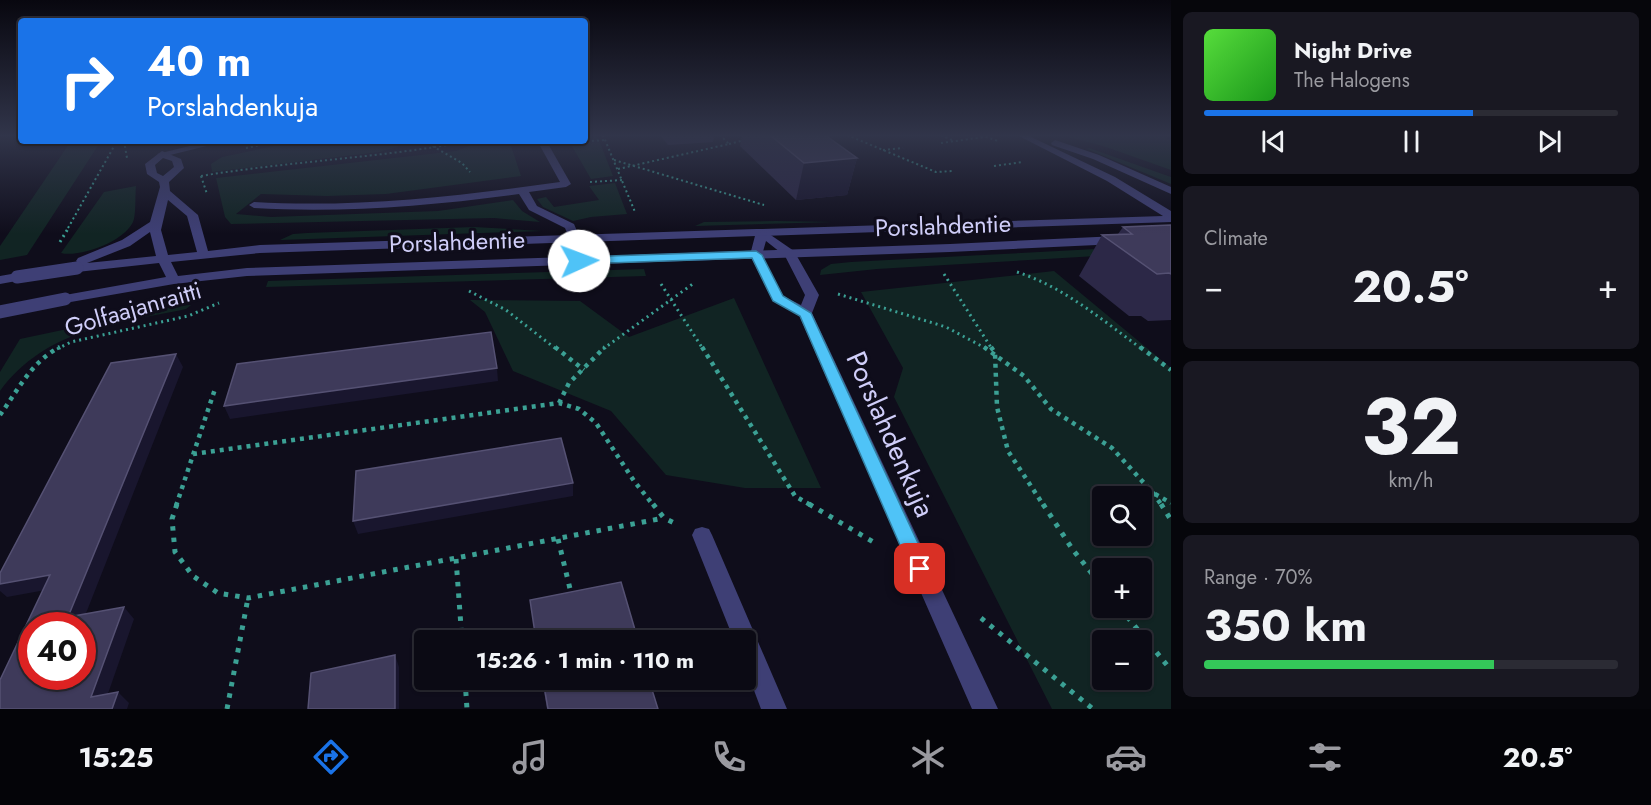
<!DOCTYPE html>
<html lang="en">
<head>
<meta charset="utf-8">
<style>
  :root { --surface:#0b0a14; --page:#191822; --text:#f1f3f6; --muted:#9a9aa0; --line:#2b2b34; --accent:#1a73e8 }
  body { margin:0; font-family:Jost,sans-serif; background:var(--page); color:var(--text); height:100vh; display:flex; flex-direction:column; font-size:22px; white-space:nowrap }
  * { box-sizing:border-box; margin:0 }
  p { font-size:20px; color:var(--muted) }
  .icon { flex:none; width:33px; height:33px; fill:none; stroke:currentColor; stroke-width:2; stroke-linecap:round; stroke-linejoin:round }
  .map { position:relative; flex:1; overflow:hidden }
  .details { display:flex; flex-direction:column; gap:12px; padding:12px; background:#06060b; width:480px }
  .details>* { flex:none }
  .hud { position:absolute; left:18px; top:18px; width:570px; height:126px; border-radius:6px; box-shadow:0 2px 4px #0004,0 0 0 2px var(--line); background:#1a73e8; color:#fff; overflow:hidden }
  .controls { position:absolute; left:1092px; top:486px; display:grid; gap:12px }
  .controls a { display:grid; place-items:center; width:60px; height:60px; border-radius:6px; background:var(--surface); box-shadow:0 2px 4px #0004,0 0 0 2px var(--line); font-size:30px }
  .speed { position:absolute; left:18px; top:612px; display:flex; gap:12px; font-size:30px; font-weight:700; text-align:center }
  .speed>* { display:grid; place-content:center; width:78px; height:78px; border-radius:50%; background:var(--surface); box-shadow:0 2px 4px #0004,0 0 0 2px var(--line); line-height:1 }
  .speed .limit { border:9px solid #d22; background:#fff; color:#111 }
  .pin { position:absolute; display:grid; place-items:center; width:51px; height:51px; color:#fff; margin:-26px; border-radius:12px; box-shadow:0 3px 9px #0006 }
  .me { position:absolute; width:66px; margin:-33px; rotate:88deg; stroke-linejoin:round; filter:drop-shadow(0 0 4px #0008) }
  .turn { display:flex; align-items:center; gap:21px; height:126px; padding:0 30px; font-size:27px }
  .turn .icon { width:78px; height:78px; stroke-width:2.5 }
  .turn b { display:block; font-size:42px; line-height:51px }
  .big { font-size:45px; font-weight:700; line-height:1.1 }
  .details .card { flex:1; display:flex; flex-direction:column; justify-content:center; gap:9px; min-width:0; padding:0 21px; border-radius:9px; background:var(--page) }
  .details .dial { align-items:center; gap:0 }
  .dial b { font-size:78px; line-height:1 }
  .song { display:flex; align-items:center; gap:18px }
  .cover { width:72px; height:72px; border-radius:9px; background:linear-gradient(135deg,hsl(110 70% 55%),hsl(120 70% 35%)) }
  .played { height:6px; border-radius:3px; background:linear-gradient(90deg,var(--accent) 65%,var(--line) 65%) }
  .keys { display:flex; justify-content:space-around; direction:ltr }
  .heat { display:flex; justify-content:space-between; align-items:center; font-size:33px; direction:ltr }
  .charge { height:9px; border-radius:4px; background:linear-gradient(90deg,#34c759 70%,var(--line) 0) }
  .trip { position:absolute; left:414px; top:630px; width:342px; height:60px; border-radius:6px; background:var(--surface); box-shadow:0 2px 4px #0004,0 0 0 2px var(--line); font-weight:700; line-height:60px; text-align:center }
  .menu { display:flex; height:96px; justify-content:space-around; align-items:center; background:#040408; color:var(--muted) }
  .menu .icon { width:42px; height:42px }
  .menu .selected { color:var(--accent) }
  .menu b { font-size:27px; color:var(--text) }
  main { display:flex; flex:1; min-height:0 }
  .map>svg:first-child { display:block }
  .green { fill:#112423; fill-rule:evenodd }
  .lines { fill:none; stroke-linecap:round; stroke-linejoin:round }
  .path-far3 { stroke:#3ba094; stroke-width:2; stroke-dasharray:2 3; stroke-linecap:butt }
  .path-far2 { stroke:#3ba094; stroke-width:3; stroke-dasharray:2 4; stroke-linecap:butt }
  .path-far1 { stroke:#3ba094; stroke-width:4.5; stroke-dasharray:4 5; stroke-linecap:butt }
  .path { stroke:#3ba094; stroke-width:5; stroke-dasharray:4.5 7; stroke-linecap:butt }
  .service { fill:#3e3f75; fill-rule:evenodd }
  .minor { fill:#3e3f75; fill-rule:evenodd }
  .tertiary { fill:#3e3f75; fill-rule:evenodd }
  .tertiary-bridge { stroke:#3e3f75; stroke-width:13 }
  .wall { fill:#2c2847 }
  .shaded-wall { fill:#19162e }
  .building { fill:#3e3a5a; stroke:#555173; stroke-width:1.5; fill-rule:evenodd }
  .route { fill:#4fc3f7; stroke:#337fa1; stroke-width:1.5 }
  .labels { text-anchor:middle; stroke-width:6; stroke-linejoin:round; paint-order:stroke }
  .street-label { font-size:24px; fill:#d0cef9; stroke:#0f0d1b }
  .near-street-label { font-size:28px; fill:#d0cef9; stroke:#0f0d1b }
</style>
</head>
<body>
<main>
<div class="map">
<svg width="1171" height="709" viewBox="0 0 1171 709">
  <rect width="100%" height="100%" fill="#0f0d1b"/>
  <!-- green -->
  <path class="green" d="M585,135H597L613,176L591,179L569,141H585Z
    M1062,135H1158L1171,140V170L1106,147Z
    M71,141H101L27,255L0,260V246Z
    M299,141H405L397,147L379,152L212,172L211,164L222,157Z
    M483,141H560L511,146L521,176L386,194L327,196L261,194L236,214L271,217L438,211L513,200L522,211L540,222L494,218L231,224L225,217L216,178L456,151Z
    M1089,148L1171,177V184L1087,149Z
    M615,183L627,214L591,217L573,221L543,207L537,199L546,197L554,207L599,200L589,186Z
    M136,186C135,197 136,209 134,219C129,240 80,258 61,253L104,192Z
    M776,221L833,222L695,226L704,222Z
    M474,227L542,231L280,240L293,234L307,233Z
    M1171,245L1131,254L877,269L820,275L821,270L831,264L851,262Z
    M644,269L646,276L266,287L268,281Z
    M1054,271L1171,368V709H1052L894,397L903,368L861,292ZM1102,496H1142V536H1102ZM1102,568H1142V608H1102ZM1102,640H1142V680H1102Z
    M734,298L821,488H745L666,475L611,411L513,371L485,312L470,300L580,301L629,337Z
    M191,305L186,309C115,324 47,328 0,391V372L20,339L176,306Z"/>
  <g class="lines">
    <!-- path-far3 -->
    <path class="path-far3" d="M603,135L635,212
      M847,135L936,172L953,171
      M941,135L954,141
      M981,135L998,141
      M124,141L127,158
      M424,141L462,163L470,172
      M500,141L519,145
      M572,142L606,140
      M941,143L984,137
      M729,144L745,140
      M246,148L279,141
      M883,150L903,148
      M614,160L764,205
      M994,166L1023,162
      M618,169L729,144L720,135
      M201,176L207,194
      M201,176C290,161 381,158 470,141
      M590,182L622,180
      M68,228L117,141"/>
    <!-- path-far2 -->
    <path class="path-far2" d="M60,242L69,227
      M1017,272C1064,287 1102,320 1142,349
      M944,274L992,349
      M661,284L703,349
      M469,291L506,310L556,349
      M838,294L946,327L987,349
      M57,349L71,342L188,316L219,303
      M603,349L694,283"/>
    <!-- path-far1 -->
    <path class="path-far1" d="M555,347L584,370
      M702,347L795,496L812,506
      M984,347L1024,376L1051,409L1112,448L1154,494L1162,506
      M991,347L995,353L997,407L1008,451L1044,506
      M1140,347L1171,370
      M559,403L569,383L605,347
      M0,415C18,390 32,361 60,347
      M193,454L559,403L579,409L596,423L634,481L654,506
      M1155,494L1171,503
      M176,506L215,389"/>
    <!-- path -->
    <path class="path" d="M177,504L172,519L175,552L193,576L218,593L248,598L664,518
      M653,504L664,518L676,524
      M809,504L875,543
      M1043,504L1073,550L1102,586
      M1161,504L1171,520
      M558,539L572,597
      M456,559L462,640
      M1120,608L1171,670
      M981,618L1093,709
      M465,680L467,709
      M227,709L248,598"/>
    <!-- service -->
    <path class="service" d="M210,141H227L162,157L157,154Z
      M541,142H547L571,184L566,187L529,192L537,206L574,224L580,238L578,240H570L565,228L529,210L519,194C431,206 343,213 254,208L249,205L254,202C357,208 458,196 560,182L539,144Z
      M702,527L709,529L712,535L787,709H761L746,669V640H734L692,535L695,529Z"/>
    <!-- minor -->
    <path class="minor" d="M762,229L794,251L819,295L812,313L998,709H972L799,315L773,301L750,255L756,232ZM766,241L785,256L805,295L801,305L783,296L762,255Z"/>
    <!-- tertiary -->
    <path class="tertiary" d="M1017,135H1027L1115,177L1171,211V222L260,253L171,262L178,276L247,268L950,244L1118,236L1124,240L1118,244L950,252L247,276L174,284L65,303L58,299L65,295L166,277L159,263L77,272L71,268L79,264L76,261L78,258L122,240L150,222L160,187L159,182L147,174L145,164L162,151L181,159L184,168L169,182L170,191L198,215L208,251L260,245L1163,216L1107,181ZM163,158L172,161L174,167L163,176L157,173L155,165ZM168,200L187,216L197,252L168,255L161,230ZM150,232L156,256L87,263L130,246Z
      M1055,140L1099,155L1171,187V194L1093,159L1052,145L1051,143Z
      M17,273L23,277L22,280L0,284V276Z"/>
    <!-- tertiary-bridge -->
    <path class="tertiary-bridge" d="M17,277L77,268
      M0,312L65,299"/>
  </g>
  <!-- wall -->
  <path class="wall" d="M660,135H714L713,142L668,145Z
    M742,135H825L857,158L847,195L796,200L740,146Z
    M1171,225V320L1148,321L1141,316H1129L1079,276L1102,235L1118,234L1123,227Z
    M530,600L638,640H536Z
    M542,680H649L658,709H547Z"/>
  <!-- shaded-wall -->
  <path class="shaded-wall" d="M857,158L847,195L796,200L804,163Z
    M176,354L183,367L81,626L68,617Z
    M497,368L498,381L230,419L224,406Z
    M573,483V496L358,534L353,521Z
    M50,575L62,587L7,597L0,591V584Z
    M124,607L134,619L103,708L91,697Z
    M395,655L399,667V709H395Z
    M118,692L129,703L127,709H112Z"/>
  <!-- building -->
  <path class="building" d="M770,135H825L857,158L804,163Z
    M1171,225V274L1169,273L1157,274L1102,235L1132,234L1123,227Z
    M491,332L497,368L224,406L237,364Z
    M176,354L68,617L124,607L91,697L118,692L112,709H0V680L50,575L0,584V573L111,363ZM32,626H82V676H32Z
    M561,438L573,483L353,521L356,471Z
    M621,582L638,640H536L530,600Z
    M395,655V709H308L311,673Z
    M543,680H649L658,709H548Z"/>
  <!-- sky -->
  <linearGradient id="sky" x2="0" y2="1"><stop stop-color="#08070f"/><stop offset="0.58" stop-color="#31354a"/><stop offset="1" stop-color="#31354a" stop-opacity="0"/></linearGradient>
  <rect width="1171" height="234" fill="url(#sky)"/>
  <!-- route -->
  <path class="route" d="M756,251L762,255L783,296L811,313L930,569L927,575L920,577L913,575L800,316L773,301L752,258L579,264L573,261L579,257Z"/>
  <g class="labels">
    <!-- street labels -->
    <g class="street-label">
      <text transform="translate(943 226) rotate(-2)" y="8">Porslahdentie</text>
      <text transform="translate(457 242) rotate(-2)" y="8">Porslahdentie</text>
      <text transform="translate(133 309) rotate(-16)" y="8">Golfaajanraitti</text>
    </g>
    <!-- near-street labels -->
    <g class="near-street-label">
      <text transform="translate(891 434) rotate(66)" y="10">Porslahdenkuja</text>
    </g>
  </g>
</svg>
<div class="controls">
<a><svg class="icon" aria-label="search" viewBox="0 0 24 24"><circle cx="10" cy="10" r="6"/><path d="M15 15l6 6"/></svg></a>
<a>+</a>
<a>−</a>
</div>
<div class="speed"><div class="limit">40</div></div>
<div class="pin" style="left:920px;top:569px;background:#d93025"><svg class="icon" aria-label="arrive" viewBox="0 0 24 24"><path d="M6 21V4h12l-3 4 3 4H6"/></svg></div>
<svg class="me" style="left:579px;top:261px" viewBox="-20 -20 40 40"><circle r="19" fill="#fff"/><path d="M0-13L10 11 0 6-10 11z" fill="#4fc3f7"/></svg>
<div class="trip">15:26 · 1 min · 110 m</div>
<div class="hud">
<div class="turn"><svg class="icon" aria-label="right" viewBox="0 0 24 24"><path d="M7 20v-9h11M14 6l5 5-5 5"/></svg><div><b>40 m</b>Porslahdenkuja</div></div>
</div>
</div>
<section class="details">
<div class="card">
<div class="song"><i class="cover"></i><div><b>Night Drive</b><p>The Halogens</p></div></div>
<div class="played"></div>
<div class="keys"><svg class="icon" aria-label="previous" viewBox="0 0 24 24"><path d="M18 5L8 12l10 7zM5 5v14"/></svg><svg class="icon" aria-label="pause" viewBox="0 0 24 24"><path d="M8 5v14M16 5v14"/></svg><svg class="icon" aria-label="next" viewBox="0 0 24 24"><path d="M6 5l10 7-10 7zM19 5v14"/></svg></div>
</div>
<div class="card"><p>Climate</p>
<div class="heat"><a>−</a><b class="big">20.5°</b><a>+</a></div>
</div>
<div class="card dial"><b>32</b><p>km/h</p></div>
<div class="card"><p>Range · 70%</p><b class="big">350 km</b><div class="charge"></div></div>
</section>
</main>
<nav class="menu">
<b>15:25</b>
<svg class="icon selected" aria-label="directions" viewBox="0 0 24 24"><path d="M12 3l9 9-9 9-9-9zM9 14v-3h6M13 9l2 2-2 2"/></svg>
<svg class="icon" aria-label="music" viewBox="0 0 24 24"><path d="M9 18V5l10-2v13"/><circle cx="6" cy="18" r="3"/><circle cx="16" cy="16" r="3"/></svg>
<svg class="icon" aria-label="phone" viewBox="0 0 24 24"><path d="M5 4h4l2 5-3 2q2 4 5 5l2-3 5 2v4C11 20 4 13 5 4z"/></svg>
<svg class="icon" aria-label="climate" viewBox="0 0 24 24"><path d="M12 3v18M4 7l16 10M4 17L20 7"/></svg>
<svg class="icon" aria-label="car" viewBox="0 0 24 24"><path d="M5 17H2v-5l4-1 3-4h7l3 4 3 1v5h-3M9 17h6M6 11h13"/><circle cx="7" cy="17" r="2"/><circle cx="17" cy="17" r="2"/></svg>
<svg class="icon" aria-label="filters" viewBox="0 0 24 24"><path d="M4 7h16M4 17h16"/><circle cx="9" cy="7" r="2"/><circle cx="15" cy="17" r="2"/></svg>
<b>20.5°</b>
</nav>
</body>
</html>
